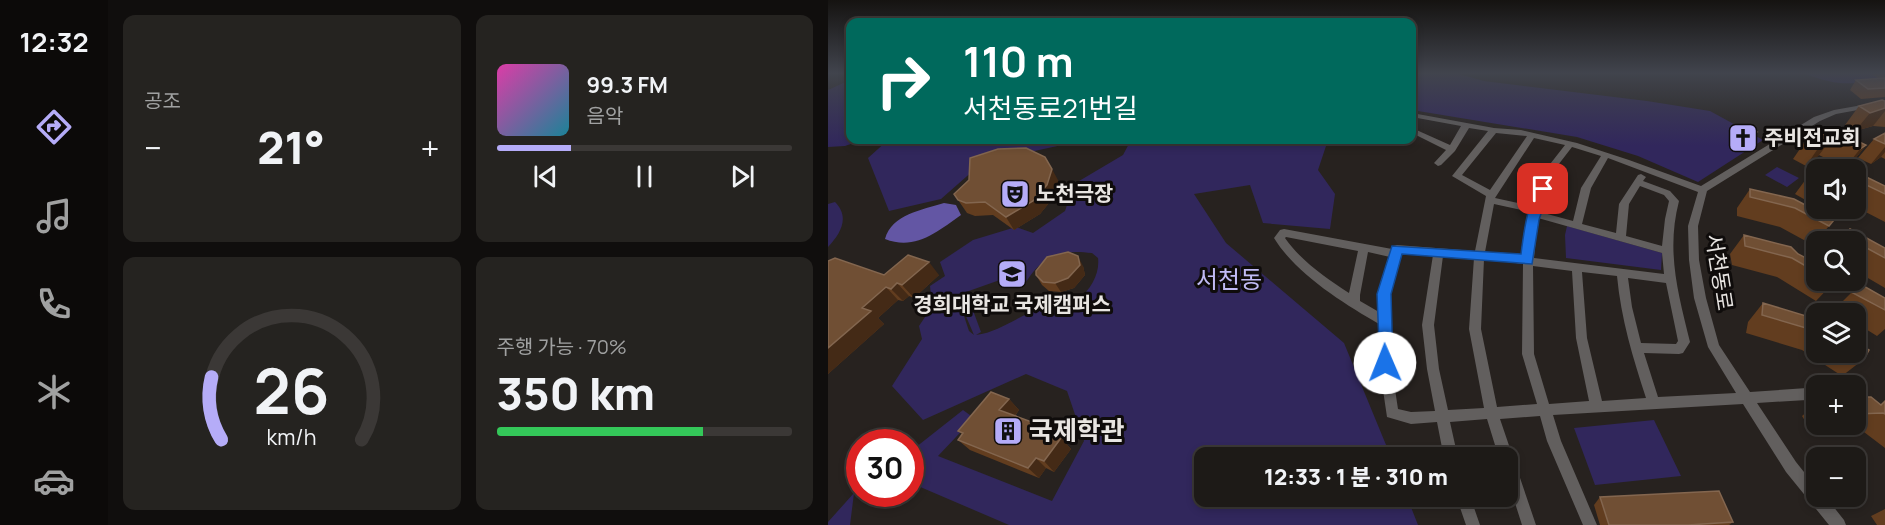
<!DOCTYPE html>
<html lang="ko">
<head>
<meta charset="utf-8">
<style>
  :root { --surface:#1d1a17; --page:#252320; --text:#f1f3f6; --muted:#a0a1a1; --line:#3b3836; --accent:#b5acf8 }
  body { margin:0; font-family:Manrope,"Noto Sans KR",sans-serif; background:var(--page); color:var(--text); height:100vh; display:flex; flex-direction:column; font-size:22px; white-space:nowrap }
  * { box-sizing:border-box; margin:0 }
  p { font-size:20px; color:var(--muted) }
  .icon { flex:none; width:33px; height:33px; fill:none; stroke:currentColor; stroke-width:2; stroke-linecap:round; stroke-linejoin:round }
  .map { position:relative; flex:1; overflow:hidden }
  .sheet { display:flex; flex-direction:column; gap:15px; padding:15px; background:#100e0d; width:720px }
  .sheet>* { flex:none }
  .hud { position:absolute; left:18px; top:18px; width:570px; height:126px; border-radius:12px; box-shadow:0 3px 9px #0003,0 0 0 2px var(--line); background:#00695c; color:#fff; overflow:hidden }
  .fabs { position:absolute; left:978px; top:159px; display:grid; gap:12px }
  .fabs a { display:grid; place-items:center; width:60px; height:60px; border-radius:12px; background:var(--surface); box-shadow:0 3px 9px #0003,0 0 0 2px var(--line); font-size:30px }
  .speed { position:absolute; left:18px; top:429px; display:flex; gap:12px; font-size:30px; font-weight:700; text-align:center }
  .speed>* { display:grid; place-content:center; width:78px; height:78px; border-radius:50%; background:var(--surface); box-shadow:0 3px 9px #0003,0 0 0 2px var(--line); line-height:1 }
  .speed .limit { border:9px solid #d22; background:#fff; color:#111 }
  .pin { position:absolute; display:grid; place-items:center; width:51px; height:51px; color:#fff; margin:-26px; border-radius:12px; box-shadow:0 3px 9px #0006 }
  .me { position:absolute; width:66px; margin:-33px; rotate:359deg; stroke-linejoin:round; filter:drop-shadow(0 0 4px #0008) }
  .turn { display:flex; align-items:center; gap:21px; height:126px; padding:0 18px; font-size:27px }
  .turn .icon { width:78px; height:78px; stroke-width:2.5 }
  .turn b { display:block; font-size:42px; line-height:51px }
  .big { font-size:45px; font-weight:800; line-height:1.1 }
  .sheet .card { flex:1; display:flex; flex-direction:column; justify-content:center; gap:9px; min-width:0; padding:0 21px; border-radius:12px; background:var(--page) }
  .sheet .dial { align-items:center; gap:0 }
  .dial svg { height:156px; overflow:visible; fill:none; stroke:var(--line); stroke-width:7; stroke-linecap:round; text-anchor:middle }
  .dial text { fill:var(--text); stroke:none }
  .song { display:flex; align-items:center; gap:18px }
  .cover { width:72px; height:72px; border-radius:9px; background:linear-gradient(135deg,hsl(320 70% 55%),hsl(190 70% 35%)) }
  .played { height:6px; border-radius:3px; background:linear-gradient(90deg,var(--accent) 25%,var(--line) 25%) }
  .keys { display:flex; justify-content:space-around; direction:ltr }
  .heat { display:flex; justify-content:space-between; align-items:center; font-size:33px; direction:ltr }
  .charge { height:9px; border-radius:4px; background:linear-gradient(90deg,#34c759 70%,var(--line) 0) }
  .sheet .tiles { flex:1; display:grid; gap:15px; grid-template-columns:repeat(2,1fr) }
  .trip { position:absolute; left:366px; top:447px; width:324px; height:60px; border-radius:12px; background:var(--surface); box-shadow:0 3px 9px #0003,0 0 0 2px var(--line); font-weight:800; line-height:60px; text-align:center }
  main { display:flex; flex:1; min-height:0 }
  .dock { display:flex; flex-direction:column; width:108px; justify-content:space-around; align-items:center; background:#0c0a09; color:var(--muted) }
  .dock .icon { width:42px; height:42px }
  .dock .selected { color:var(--accent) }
  .dock b { font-size:27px; color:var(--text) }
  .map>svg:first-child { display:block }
  .green { fill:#31275c }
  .water { fill:#6356a4 }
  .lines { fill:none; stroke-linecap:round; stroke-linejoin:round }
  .minor { fill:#625f5e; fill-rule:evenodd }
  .wall { fill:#623d1f }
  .shaded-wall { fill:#442a16 }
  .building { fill:#704f34; stroke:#83664f; stroke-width:1.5 }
  .route { fill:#1a73e8; stroke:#114b97; stroke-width:1.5 }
  .labels { text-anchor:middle; stroke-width:6; stroke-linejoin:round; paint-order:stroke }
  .poi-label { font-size:21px; font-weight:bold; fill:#e8e5e2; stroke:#0f0c0b; text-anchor:start }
  .street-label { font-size:21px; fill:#e8e5e2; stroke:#0f0c0b }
  .quarter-label { font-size:24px; fill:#c1bbf5; stroke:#0f0c0b }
  .near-poi-label { font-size:26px; font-weight:bold; fill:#e8e5e2; stroke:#0f0c0b; text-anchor:start }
</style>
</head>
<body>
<main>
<nav class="dock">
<b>12:32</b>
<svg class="icon selected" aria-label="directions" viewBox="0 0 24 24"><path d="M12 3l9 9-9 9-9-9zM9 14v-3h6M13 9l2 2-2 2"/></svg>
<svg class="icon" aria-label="music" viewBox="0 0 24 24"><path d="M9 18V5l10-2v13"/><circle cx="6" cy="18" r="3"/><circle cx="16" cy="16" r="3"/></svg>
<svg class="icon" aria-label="phone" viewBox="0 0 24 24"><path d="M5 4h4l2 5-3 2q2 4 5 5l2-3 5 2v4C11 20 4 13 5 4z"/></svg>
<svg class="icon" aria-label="climate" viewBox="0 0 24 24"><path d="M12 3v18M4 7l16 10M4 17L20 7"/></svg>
<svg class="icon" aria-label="car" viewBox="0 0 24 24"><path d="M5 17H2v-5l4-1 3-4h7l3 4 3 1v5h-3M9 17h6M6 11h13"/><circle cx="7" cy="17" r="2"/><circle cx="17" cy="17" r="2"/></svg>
</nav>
<section class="sheet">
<div class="tiles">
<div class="card"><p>공조</p>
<div class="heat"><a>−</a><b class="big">21°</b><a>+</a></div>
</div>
<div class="card">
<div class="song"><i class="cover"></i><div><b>99.3 FM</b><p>음악</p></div></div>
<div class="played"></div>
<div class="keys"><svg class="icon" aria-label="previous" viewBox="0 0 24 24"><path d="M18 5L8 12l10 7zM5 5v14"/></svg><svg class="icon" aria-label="pause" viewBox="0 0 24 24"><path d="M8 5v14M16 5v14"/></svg><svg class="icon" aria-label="next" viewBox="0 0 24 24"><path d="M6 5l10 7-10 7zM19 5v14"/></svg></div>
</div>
<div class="card dial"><svg viewBox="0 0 100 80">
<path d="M14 69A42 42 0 1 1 86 69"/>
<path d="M14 69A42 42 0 0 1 9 37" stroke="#b5acf8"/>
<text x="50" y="56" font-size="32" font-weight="700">26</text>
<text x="50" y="72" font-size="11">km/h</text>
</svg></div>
<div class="card"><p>주행 가능 · 70%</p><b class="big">350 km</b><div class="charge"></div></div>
</div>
</section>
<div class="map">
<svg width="1057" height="525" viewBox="0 0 1057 525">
  <rect width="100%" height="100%" fill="#27221f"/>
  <!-- green -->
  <path class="green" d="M584,73H627L656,81L819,101L882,111L935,140L870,182L810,156L749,137L584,110Z
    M976,73H1057V80C1021,84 1010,87 976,73Z
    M22,80V140H34L17,146L0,147V90Z
    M60,140H257L155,162L113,199L61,211L40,158Z
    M303,140H500L490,170L507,194L502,229L435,223L422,185L366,194L398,243L516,343L563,457L376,458V496L579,497L590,525H181L83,483V451L135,410L146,418L110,456L224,501L256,441L239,391L198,374L95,420L64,386L94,339L91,326L99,314L133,307L141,331L146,335L134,307L143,305L153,332L148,335C172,332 191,315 214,308C225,305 241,305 250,299C263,290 272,273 270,258L264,253C233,249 215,255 198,282L188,279L186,275L104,304L102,286L117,276L112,262L145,240L188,227L205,233L237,211L246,184L295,155Z
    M949,167L971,178L959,187L937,175Z
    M7,202C22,217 13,233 0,247V204Z
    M739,226L834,253L833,270L738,258L737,235Z
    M826,420L853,476L767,485L746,428Z
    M26,493L22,525H0V522Z"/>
  <!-- water -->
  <path class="water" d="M116,203L128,205L133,215C109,232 87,251 57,239C64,214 94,210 116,203Z"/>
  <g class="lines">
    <!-- minor -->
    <path class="minor" d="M1057,101V105L1008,114L992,121L879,191L870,226L871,260L878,298L891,345L922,392L979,388L983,390L985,394L983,398L979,400L929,403L968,462L988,487V496H997L1016,520L1018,525H1001L958,472L915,404L725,415L733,441L769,525H755L719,441L712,416L672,419L708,525H694L680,481V458H671L659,419L622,422L630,458H616L609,422L583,424L559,417L551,363V324C515,303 468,274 446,238L452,230L456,229L564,249L565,246L569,245L647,251L658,196L624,176L660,131L641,128L627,151L613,165L610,166L606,163L618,150L584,133V128L622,145L633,126L584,117V113L666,128L693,130L749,143L801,160L873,186L986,117L1006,110ZM668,133L699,136L662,190L634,175ZM706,138L737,145L719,168L704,206L667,198ZM744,147L773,156L753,188L745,221L712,212L727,169ZM780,158L870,192L860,226L861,260L866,298L880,347L908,393L830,397L816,353L851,354L855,353L862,342C850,293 838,251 851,201L842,191L815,181L818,177L813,174L810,175L791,204L788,233L754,224L763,188ZM812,186L836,195L841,201L837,219L834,246L798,236L801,204ZM666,204L702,212L699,220L695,257L657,252ZM710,218L834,253L836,274L706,258ZM458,237L530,251L521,293C498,278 473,261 457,238ZM540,252L562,257L550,294L551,312L532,301V295ZM573,253L605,255L594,325L599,369L607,411L583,412L570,409L563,363L562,294ZM615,256L646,258L641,329L656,408L620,410L611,369L606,325ZM656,259L695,264L694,354L709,404L669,407L653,329ZM705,266L744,271L748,338L761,401L721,404L706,354ZM754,272L789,276C793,319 805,358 818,398L774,401L759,338ZM800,278L838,283L850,341L848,344L813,343L804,307Z
      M628,496H642L652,525H638Z"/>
  </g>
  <!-- wall -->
  <path class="wall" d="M1042,73H1057V97L1033,99L1022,90L1028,80L1053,78H1050Z
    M1057,101V127L1045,126L1027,131L1017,125L1031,106Z
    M1000,127L1038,145L1023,164L1018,167L1007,166L1009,164L991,155L978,166L965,159L978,140Z
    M908,132H929L925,138L914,144L905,139Z
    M1057,133V159L1053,157L1043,164L1030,158L1046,139Z
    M988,170V195L981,202L967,194L981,175Z
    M1028,172L1057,186V222L1028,207Z
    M231,182L225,198L212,214L186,230L165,215L147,216L139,213L126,194Z
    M922,189L1006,220L985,245L952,227L909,216V208Z
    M916,235L970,254L988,263V280H1008L988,301L949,277L904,265L902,254Z
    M1015,235L1057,248V288L1028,271V242H1009Z
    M0,261L56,275H111L86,298L81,296L75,301L70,300L50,318L56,324L0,374Z
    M255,266L257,275L246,288L233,292L221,291L214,285L208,275Z
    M1032,284L1057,298V329L1049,336L1028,323V314H1011L1006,311L1013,303Z
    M935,303L988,319V352H1028L1036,359L1014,376L974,350L918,333L920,322Z
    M1028,397L1052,405L1057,401V448L1032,429L984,432L974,416L988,404V424H1028Z
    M181,399L191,410L187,416L233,438L243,449L226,472L218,468L211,478L142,450L130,440L134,434L130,431Z
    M772,497L905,522L901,525H772L766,505Z
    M1057,509V525H1049L1043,516Z"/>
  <!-- shaded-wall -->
  <path class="shaded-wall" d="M1057,108V111L1045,126L1027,131L1042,113Z
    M929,132L925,138L914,144L918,137Z
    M1005,137L991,155L978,166L991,147Z
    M1038,145L1023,164L1017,168L1032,149Z
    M1057,147V152L1053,157L1043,164Z
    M224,169L231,182L225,198L212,214L186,230L178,217Z
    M988,192V195L981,202Z
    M250,256L255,266L257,275L246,288L233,292L227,283Z
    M101,262L111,275L86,298L74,285Z
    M69,283L81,296L75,301L63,289Z
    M58,287L70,300L50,318L56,324L0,374V348L34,308Z
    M181,399L191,410L182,421L171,410Z
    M226,430L243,449L226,472L216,461L223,434Z
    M208,458L218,468L211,478L200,468Z"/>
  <!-- building -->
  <path class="building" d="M1057,78V88L1040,89L1028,80Z
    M1054,100L1057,101V108L1042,113L1031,106Z
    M919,126L929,132L918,137L908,132Z
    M1000,127L1038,145L1032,149L1005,137L991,147L978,140Z
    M1057,133V144L1046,139Z
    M198,148L217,157L224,169L219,185L205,201L178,217L157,202L138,203L130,200L126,194L141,180L142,158L170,149Z
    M999,162L1007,166L1010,163L1023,170H989Z
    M988,170V179L981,175Z
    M1028,172L1057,186V194L1028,180Z
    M922,189L966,199L1006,220L1001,226L967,208L922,197Z
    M1022,229L1057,248V258L1015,235Z
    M916,235L963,247L970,254L988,263V272L964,258L917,246Z
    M240,252L250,256L252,265L240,278L227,283L215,282L208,275V271L219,257Z
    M80,255L101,262L74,285L69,283L63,289L58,287L34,308L43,311L0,348V261L7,258L56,275Z
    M1032,284L1057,298V310L1025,293Z
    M935,303L988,319V331L934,315Z
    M1028,342L1041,350L1036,359L1025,352H1028Z
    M163,392L181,399L171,410L226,430L223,434L233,438L216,461L208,458L200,468L130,440L135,433L130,431Z
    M1028,397H1043L1053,405L1057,401V414L1055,413L1028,414Z
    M891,491L905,522L860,525H781L772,497Z"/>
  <!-- sky -->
  <linearGradient id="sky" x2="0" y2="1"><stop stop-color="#151311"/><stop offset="0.5" stop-color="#41444d"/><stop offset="1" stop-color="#41444d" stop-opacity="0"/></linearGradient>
  <rect width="1057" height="146" fill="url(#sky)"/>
  <!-- route -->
  <path class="route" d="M715,185L721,189L711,220L704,264L574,254L563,294L565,363L563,368H552L549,294L564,246L693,254C695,239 700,191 715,185Z"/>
  <!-- icons -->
  <defs>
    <g id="church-square" transform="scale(1.5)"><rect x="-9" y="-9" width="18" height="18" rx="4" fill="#b5acf8" stroke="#0f0c0b"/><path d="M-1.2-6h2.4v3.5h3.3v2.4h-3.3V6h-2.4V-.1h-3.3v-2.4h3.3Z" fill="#111"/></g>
    <g id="theatre-square" transform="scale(1.5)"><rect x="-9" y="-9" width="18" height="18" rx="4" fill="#b5acf8" stroke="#0f0c0b"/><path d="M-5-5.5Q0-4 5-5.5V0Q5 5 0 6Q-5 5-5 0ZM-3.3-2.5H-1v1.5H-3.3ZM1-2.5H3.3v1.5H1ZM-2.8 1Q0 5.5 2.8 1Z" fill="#111"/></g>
    <g id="university-square" transform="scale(1.5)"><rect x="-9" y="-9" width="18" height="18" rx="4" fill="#b5acf8" stroke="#0f0c0b"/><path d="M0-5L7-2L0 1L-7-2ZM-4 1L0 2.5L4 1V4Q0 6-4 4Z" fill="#111"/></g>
    <g id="building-square" transform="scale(1.5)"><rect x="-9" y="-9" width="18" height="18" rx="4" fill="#b5acf8" stroke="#0f0c0b"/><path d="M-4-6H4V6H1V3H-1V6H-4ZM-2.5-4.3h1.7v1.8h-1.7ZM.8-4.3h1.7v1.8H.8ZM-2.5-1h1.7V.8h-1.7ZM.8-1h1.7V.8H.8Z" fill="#111"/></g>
  </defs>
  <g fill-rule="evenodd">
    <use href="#church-square" x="915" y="138"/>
    <use href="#theatre-square" x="187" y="194"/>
    <use href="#university-square" x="184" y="274"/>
    <use href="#building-square" x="180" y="431"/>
  </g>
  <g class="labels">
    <!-- poi labels -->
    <g class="poi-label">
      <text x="936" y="145">주비전교회</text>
      <text x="208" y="201">노천극장</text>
      <text x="184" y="312" text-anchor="middle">경희대학교 국제캠퍼스</text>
    </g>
    <!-- street labels -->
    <g class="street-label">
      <text transform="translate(891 272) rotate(81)" y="7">서천동로</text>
    </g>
    <!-- quarter labels -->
    <g class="quarter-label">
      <text x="401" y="288">서천동</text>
    </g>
    <!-- near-poi labels -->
    <g class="near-poi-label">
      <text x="201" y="440">국제학관</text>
    </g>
  </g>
</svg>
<div class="fabs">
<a><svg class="icon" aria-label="sound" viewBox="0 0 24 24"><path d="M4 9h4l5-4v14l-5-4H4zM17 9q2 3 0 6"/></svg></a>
<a><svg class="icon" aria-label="search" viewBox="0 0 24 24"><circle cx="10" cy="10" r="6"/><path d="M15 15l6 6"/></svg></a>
<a><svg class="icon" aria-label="layers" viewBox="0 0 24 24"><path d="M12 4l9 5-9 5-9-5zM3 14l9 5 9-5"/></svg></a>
<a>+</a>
<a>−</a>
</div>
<div class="speed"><div class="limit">30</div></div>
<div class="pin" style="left:715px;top:189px;background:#d93025"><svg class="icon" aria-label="arrive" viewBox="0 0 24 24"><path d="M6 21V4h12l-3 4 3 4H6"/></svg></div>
<svg class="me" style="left:557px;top:363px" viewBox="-20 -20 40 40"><circle r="19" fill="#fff"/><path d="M0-13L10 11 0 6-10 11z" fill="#1a73e8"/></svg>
<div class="trip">12:33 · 1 분 · 310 m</div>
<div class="hud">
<div class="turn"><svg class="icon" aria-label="right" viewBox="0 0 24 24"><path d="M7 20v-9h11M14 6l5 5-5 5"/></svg><div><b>110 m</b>서천동로21번길</div></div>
</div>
</div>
</main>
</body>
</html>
